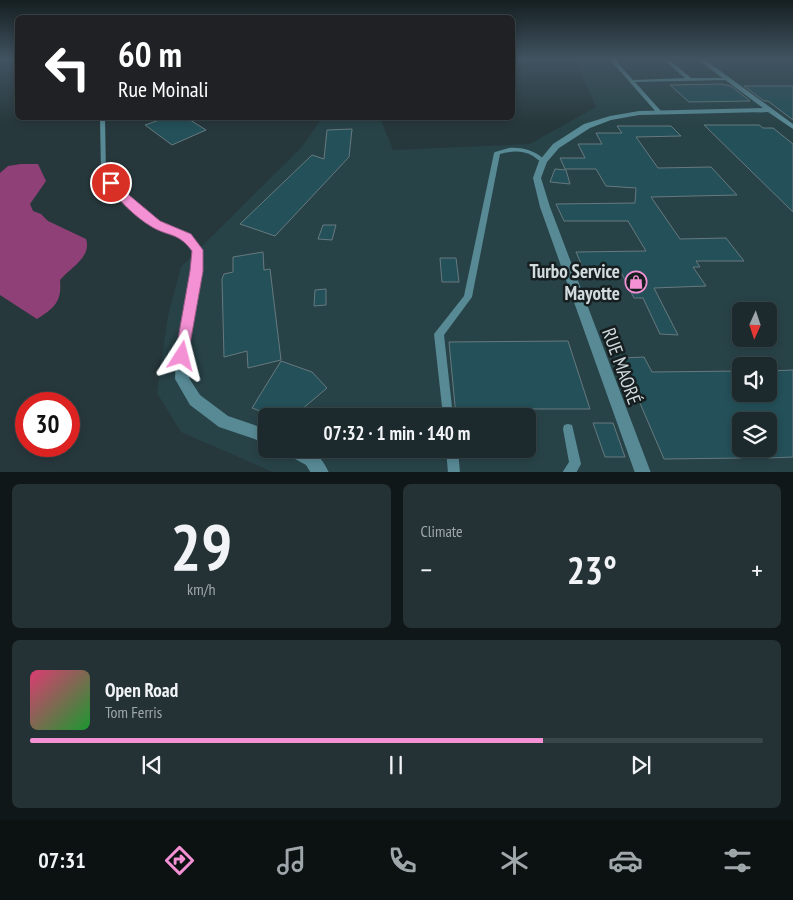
<!DOCTYPE html>
<html lang="en">
<head>
<meta charset="utf-8">
<style>
  :root { --surface:#1d2a2d; --page:#253235; --text:#f1f3f6; --muted:#a0a7aa; --line:#3b4649; --accent:#f491d4 }
  body { margin:0; font-family:"PT Sans Narrow",sans-serif; background:var(--page); color:var(--text); height:100vh; display:flex; flex-direction:column; font-size:19px; white-space:nowrap }
  * { box-sizing:border-box; margin:0 }
  p { font-size:16px; color:var(--muted) }
  .icon { flex:none; width:28px; height:28px; fill:none; stroke:currentColor; stroke-width:2; stroke-linecap:round; stroke-linejoin:round }
  .map { position:relative; height:472px; overflow:hidden }
  .sheet { display:flex; flex-direction:column; gap:12px; padding:12px; background:#101719; flex:1 }
  .sheet>* { flex:none }
  .hud { position:absolute; left:15px; top:15px; width:500px; height:105px; border-radius:8px; box-shadow:0 2px 8px #0003,0 0 0 1px var(--line); background:#202124; color:#fff; overflow:hidden }
  .needle { width:32px; rotate:183deg }
  .tools { position:absolute; left:732px; top:302px; display:grid; gap:10px }
  .tools a { display:grid; place-items:center; width:45px; height:45px; border-radius:8px; background:var(--surface); box-shadow:0 2px 8px #0003,0 0 0 1px var(--line); font-size:25px }
  .speed { position:absolute; left:15px; top:392px; display:flex; gap:10px; font-size:25px; font-weight:700; text-align:center }
  .speed>* { display:grid; place-content:center; width:65px; height:65px; border-radius:50%; background:var(--surface); box-shadow:0 2px 8px #0003,0 0 0 1px var(--line); line-height:1 }
  .speed .limit { border:8px solid #d22; background:#fff; color:#111 }
  .pin { position:absolute; display:grid; place-items:center; width:42px; height:42px; color:#fff; margin:-21px; border:2px solid #fff; border-radius:50%; box-shadow:0 1px 5px #0007 }
  .me { position:absolute; width:55px; margin:-28px; rotate:9deg; stroke-linejoin:round; filter:drop-shadow(0 0 4px #0008) }
  .turn { display:flex; align-items:center; gap:18px; height:105px; padding:0 20px; font-size:22px }
  .turn .icon { width:65px; height:65px; stroke-width:2.5 }
  .turn b { display:block; font-size:35px; line-height:42px }
  .big { font-size:38px; font-weight:600; line-height:1.1 }
  .sheet .widget { flex:1; display:flex; flex-direction:column; justify-content:center; gap:8px; min-width:0; padding:0 18px; border-radius:8px; background:var(--page) }
  .sheet .dial { align-items:center; gap:0 }
  .dial b { font-size:65px; line-height:1 }
  .song { display:flex; align-items:center; gap:15px }
  .cover { width:60px; height:60px; border-radius:8px; background:linear-gradient(135deg,hsl(340 70% 55%),hsl(130 70% 35%)) }
  .played { height:5px; border-radius:2px; background:linear-gradient(90deg,var(--accent) 70%,var(--line) 70%) }
  .keys { display:flex; justify-content:space-around; direction:ltr }
  .heat { display:flex; justify-content:space-between; align-items:center; font-size:28px; direction:ltr }
  .sheet .tiles { flex:1; display:grid; gap:12px; grid-template-columns:1fr 1fr }
  .widget:last-child { grid-column:span 2 }
  .trip { position:absolute; left:258px; top:408px; width:278px; height:50px; border-radius:8px; background:var(--surface); box-shadow:0 2px 8px #0003,0 0 0 1px var(--line); font-weight:600; line-height:50px; text-align:center }
  .dock { display:flex; height:80px; justify-content:space-around; align-items:center; background:#0c1112; color:var(--muted) }
  .dock .icon { width:35px; height:35px }
  .dock .active { color:var(--accent) }
  .dock b { font-size:22px; color:var(--text) }
  .map>svg:first-child { display:block }
  .built { fill:#284348; fill-rule:evenodd }
  .forest { fill:#8f4077 }
  .building { fill:#245059; stroke:#66797e }
  .lines { fill:none; stroke-linecap:round; stroke-linejoin:round }
  .service { fill:#588a95; fill-rule:evenodd }
  .minor { fill:#588a95; fill-rule:evenodd }
  .route { fill:#f491d4; stroke:#9f5e8a }
  .labels { text-anchor:middle; stroke-width:5; stroke-linejoin:round; paint-order:stroke }
  .poi-label { font-size:19px; font-weight:bold; fill:#d2dcdf; stroke:#161e20; text-anchor:end }
  .street-label { font-size:19px; fill:#d2dcdf; stroke:#161e20 }
</style>
</head>
<body>
<div class="map">
<svg width="793" height="473" viewBox="0 0 793 473">
  <rect width="100%" height="100%" fill="#27383c"/>
  <!-- built -->
  <path class="built" d="M575,59H793V472H273L181,432L157,393L168,316L181,267L302,147L322,118H380L393,150L530,144L596,107ZM741,311H769V339H741ZM741,366H769V394H741ZM266,416H526V449H266ZM741,421H769V449H741Z"/>
  <!-- forest -->
  <path class="forest" d="M21,164H38L46,181L30,204L33,211L41,214L48,221L86,239C92,257 70,268 60,280C62,302 54,308 37,319L0,295V173L8,166Z"/>
  <!-- building -->
  <path class="building" d="M720,84L731,86L750,101L689,102L670,85Z
    M744,86H793V120L768,101H764Z
    M165,118H187L206,130L172,145L145,125Z
    M704,125H759L763,128H773L793,144V212Z
    M617,126H671L681,136L636,137L658,168L711,167L737,195L651,197L680,239L726,238L744,261H696L700,267H693L706,286L654,288L678,335L660,334L643,298H634L619,268H583L576,252L646,251L628,221H564L556,204L635,203L636,188L606,186L596,169H565L560,158H585L578,144H602L596,133H622Z
    M352,129L349,157L275,236L240,224L312,155L324,159L327,130Z
    M555,169L566,170L570,184L550,182Z
    M323,225H336L332,240L318,239Z
    M263,252L264,270L270,269L281,360L248,368L247,351L224,357L222,279L224,274L233,272V257Z
    M440,258H456L459,282H442Z
    M326,289V305L314,306L315,290Z
    M568,341L590,409H511L513,416H456L449,342Z
    M644,357L652,372L741,371V394H769V371L793,370V457L769,458V421H741V458L664,459L627,373H630L623,358Z
    M281,361L312,372L327,388L294,416H274L252,408Z
    M593,423H613L625,457H605Z"/>
  <g class="lines">
    <!-- service -->
    <path class="service" d="M612,59H616V61L633,80L685,78L663,59H668L691,78H727L729,79L727,80L635,82L661,111V113H657L612,62Z
      M100,118H105L106,173L121,192L159,222L190,234L202,250L199,273H193L192,271L194,250L184,238L153,226L117,194L101,174Z
      M509,148C523,147 536,151 546,161L543,163C539,161 536,158 533,156C522,150 511,151 500,154L472,297L444,335L453,416H443L434,334L464,296L494,153L495,152Z
      M568,424L572,425L573,429L581,464L576,473H562L569,462L563,429L564,425Z
      M446,449H458L460,473H448Z"/>
    <!-- minor -->
    <path class="minor" d="M697,59H704L793,124V129L768,112L639,115L611,120L590,128L559,148L547,162L541,178L550,207L651,473H635L540,207L533,178L539,161L553,144L584,124L610,116L639,111L763,108Z
      M196,267L200,268L201,271L188,357L189,378L200,395L228,416L266,429V443L219,427L190,405L175,379L176,357L191,271L192,268Z
      M284,449C306,449 319,449 329,473H311L306,465L286,454Z"/>
  </g>
  <!-- sky -->
  <linearGradient id="sky" x2="0" y2="1"><stop stop-color="#151f21"/><stop offset="0.47" stop-color="#415361"/><stop offset="1" stop-color="#415361" stop-opacity="0"/></linearGradient>
  <rect width="793" height="125" fill="url(#sky)"/>
  <!-- route -->
  <path class="route" d="M111,180L160,221L191,234L203,250V271L187,361L182,363L177,361L175,356L190,271L192,251C178,232 169,237 152,227C135,217 117,199 106,183Z"/>
  <!-- icons -->
  <defs>
    <g id="shop-ring" transform="scale(1.125)"><circle r="9.5" fill="#161e20" stroke="#f491d4" stroke-width="1.5"/><path d="M-5-2.5h2.3a2.7 3.5 0 0 1 5.4 0H5L5.5 6h-11ZM-1.5-2.5h3a1.5 2.3 0 0 0-3 0Z" fill="#f491d4"/></g>
  </defs>
  <g fill-rule="evenodd">
    <use href="#shop-ring" x="636" y="282"/>
  </g>
  <g class="labels">
    <!-- poi labels -->
    <g class="poi-label">
      <text x="620" y="278">Turbo Service<tspan x="620" dy="22">Mayotte</tspan></text>
    </g>
    <!-- street labels -->
    <g class="street-label">
      <text transform="translate(622 366) rotate(70)" y="7">RUE MAORÉ</text>
    </g>
  </g>
</svg>
<div class="tools">
<a><svg class="needle" viewBox="-14 -14 28 28"><path d="M0-13l5 13h-10z" fill="#e53935"/><path d="M0 13l5-13h-10z" fill="#a0a7aa"/></svg></a>
<a><svg class="icon" aria-label="sound" viewBox="0 0 24 24"><path d="M4 9h4l5-4v14l-5-4H4zM17 9q2 3 0 6"/></svg></a>
<a><svg class="icon" aria-label="layers" viewBox="0 0 24 24"><path d="M12 4l9 5-9 5-9-5zM3 14l9 5 9-5"/></svg></a>
</div>
<div class="speed"><div class="limit">30</div></div>
<div class="pin" style="left:111px;top:183px;background:#d93025"><svg class="icon" aria-label="arrive" viewBox="0 0 24 24"><path d="M6 21V4h12l-3 4 3 4H6"/></svg></div>
<svg class="me" style="left:182px;top:356px" viewBox="-20 -20 40 40"><path d="M0-17L14 15 0 8-14 15z" fill="#f491d4" stroke="#fff" stroke-width="4"/></svg>
<div class="trip">07:32 · 1 min · 140 m</div>
<div class="hud">
<div class="turn"><svg class="icon" aria-label="left" viewBox="0 0 24 24"><path d="M17 20v-9H6M10 6l-5 5 5 5"/></svg><div><b>60 m</b>Rue Moinali</div></div>
</div>
</div>
<section class="sheet">
<div class="tiles">
<div class="widget dial"><b>29</b><p>km/h</p></div>
<div class="widget"><p>Climate</p>
<div class="heat"><a>−</a><b class="big">23°</b><a>+</a></div>
</div>
<div class="widget">
<div class="song"><i class="cover"></i><div><b>Open Road</b><p>Tom Ferris</p></div></div>
<div class="played"></div>
<div class="keys"><svg class="icon" aria-label="previous" viewBox="0 0 24 24"><path d="M18 5L8 12l10 7zM5 5v14"/></svg><svg class="icon" aria-label="pause" viewBox="0 0 24 24"><path d="M8 5v14M16 5v14"/></svg><svg class="icon" aria-label="next" viewBox="0 0 24 24"><path d="M6 5l10 7-10 7zM19 5v14"/></svg></div>
</div>
</div>
</section>
<nav class="dock">
<b>07:31</b>
<svg class="icon active" aria-label="directions" viewBox="0 0 24 24"><path d="M12 3l9 9-9 9-9-9zM9 14v-3h6M13 9l2 2-2 2"/></svg>
<svg class="icon" aria-label="music" viewBox="0 0 24 24"><path d="M9 18V5l10-2v13"/><circle cx="6" cy="18" r="3"/><circle cx="16" cy="16" r="3"/></svg>
<svg class="icon" aria-label="phone" viewBox="0 0 24 24"><path d="M5 4h4l2 5-3 2q2 4 5 5l2-3 5 2v4C11 20 4 13 5 4z"/></svg>
<svg class="icon" aria-label="climate" viewBox="0 0 24 24"><path d="M12 3v18M4 7l16 10M4 17L20 7"/></svg>
<svg class="icon" aria-label="car" viewBox="0 0 24 24"><path d="M5 17H2v-5l4-1 3-4h7l3 4 3 1v5h-3M9 17h6M6 11h13"/><circle cx="7" cy="17" r="2"/><circle cx="17" cy="17" r="2"/></svg>
<svg class="icon" aria-label="filters" viewBox="0 0 24 24"><path d="M4 7h16M4 17h16"/><circle cx="9" cy="7" r="2"/><circle cx="15" cy="17" r="2"/></svg>
</nav>
</body>
</html>
